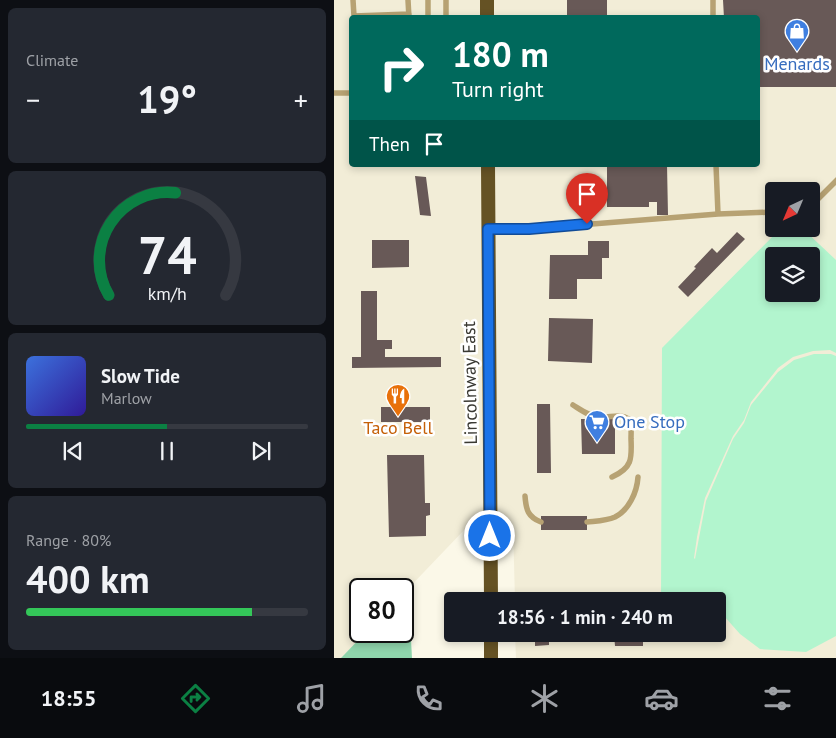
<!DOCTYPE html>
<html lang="en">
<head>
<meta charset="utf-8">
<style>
  :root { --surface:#171b24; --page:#242831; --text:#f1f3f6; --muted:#9ea1a6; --line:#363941; --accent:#0b8043 }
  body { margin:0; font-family:"PT Sans",sans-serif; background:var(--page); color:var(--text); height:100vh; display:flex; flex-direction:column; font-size:19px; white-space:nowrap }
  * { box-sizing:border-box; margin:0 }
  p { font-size:16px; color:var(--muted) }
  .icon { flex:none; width:28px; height:28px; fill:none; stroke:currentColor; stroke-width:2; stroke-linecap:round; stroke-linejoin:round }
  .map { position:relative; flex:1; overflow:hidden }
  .drawer { display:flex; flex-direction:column; gap:8px; padding:8px; background:#0d0f14; width:334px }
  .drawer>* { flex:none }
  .banner { position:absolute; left:15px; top:15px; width:411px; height:152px; border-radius:5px; box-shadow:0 2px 8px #0003; background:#00695c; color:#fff; overflow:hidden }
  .needle { width:32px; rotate:224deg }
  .tools { position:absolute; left:431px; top:182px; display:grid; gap:10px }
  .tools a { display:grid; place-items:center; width:55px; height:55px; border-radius:5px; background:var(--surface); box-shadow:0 2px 8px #0003; font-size:25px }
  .speed { position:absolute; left:15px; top:578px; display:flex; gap:10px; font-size:25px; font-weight:700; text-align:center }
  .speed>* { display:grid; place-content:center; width:65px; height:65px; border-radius:50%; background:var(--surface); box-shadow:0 2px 8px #0003; line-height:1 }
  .speed .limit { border:2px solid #111; border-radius:8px; background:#fff; color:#111 }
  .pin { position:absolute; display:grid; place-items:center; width:42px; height:42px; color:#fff; margin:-51px -21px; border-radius:50% 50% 50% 0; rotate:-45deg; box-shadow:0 0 5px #0007 }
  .pin .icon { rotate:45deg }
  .me { position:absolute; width:55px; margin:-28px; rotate:0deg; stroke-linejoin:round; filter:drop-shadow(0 0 4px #0008) }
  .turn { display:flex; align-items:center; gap:18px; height:105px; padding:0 20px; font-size:22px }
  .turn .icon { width:65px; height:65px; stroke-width:2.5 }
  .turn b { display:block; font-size:35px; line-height:42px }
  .then { display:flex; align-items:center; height:48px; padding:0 20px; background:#0003; gap:10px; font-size:19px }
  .big { font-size:38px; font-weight:600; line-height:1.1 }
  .drawer .tile { flex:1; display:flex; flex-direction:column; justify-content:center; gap:8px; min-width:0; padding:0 18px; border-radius:8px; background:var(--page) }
  .drawer .dial { align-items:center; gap:0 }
  .dial svg { height:130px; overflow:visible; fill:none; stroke:var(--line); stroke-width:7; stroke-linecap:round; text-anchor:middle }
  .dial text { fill:var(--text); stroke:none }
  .song { display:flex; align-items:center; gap:15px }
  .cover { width:60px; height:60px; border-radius:8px; background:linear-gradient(135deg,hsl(220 70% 55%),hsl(250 70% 35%)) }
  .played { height:5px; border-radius:2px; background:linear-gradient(90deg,var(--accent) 50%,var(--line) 50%) }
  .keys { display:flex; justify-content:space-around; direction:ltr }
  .heat { display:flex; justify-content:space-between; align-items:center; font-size:28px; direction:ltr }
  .charge { height:8px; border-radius:4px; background:linear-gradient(90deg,#34c759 80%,var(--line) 0) }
  .trip { position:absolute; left:110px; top:592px; width:282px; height:50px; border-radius:5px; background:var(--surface); box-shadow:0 2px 8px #0003; font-weight:600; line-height:50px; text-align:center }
  .tabs { display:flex; height:80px; justify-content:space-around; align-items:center; background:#090b0e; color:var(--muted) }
  .tabs .icon { width:35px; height:35px }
  .tabs .selected { color:var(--accent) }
  .tabs b { font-size:22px; color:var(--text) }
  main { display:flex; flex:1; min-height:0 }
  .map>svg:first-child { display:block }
  .built { fill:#f2edd7; fill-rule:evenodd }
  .green { fill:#b2f5ce; fill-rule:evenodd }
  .forest { fill:#8fd5ac }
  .building { fill:#685957 }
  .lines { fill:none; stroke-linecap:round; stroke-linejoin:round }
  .service { stroke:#b7a273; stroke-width:5.5 }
  .trunk { stroke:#655224; stroke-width:14 }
  .route-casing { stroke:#114b97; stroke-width:12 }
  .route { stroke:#1a73e8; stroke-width:9 }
  .labels { text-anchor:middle; stroke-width:5; stroke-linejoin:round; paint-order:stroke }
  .shop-label { font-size:18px; fill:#366cbe; stroke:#fff }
  .street-label { font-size:18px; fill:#3a3933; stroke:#fff }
  .food-label { font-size:18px; fill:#c56008; stroke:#fff }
</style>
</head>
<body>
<main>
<section class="drawer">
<div class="tile"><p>Climate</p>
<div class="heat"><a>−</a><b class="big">19°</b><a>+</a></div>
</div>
<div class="tile dial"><svg viewBox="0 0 100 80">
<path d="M14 69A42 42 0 1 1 86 69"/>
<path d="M14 69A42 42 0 0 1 55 6" stroke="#0b8043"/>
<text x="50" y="56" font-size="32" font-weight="700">74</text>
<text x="50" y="72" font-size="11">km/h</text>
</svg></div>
<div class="tile">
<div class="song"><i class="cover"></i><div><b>Slow Tide</b><p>Marlow</p></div></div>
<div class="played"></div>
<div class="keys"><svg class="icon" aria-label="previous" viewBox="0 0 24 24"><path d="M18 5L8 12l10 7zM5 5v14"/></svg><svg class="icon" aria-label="pause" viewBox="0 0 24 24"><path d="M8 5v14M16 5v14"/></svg><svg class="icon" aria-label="next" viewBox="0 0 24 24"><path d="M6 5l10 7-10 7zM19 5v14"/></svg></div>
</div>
<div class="tile"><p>Range · 80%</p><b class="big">400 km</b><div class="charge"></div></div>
</section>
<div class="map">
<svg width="503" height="658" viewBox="0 0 503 658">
  <rect width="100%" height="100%" fill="#fbf8e8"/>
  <!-- built -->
  <path class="built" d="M0,0H502V658H182L181,634H384V601H181L179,524L133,527L69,594V589H26V631H33L7,658H0ZM18,18H424V165H18ZM440,191H478V229H440ZM440,256H478V294H440Z"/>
  <!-- green -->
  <path class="green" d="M446,229H469L502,260V353L496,350L479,351L459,357L444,368L417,402L410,420L399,436L371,498L363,537L360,558L361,559L372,501L399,439L410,423L417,405L444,372L460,360L480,354H497L502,356V636L472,652L426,649L406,634L390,616L384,615V601H327L328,348ZM440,256H478V294H440Z"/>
  <!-- forest -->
  <path class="forest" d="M33,631H69L77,640L78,658H7Z"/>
  <!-- building -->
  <path class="building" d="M233,0H273V16H269V18H233Z
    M389,0H503V87H424V18H390Z
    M273,165H333L334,215H323V202H315V207H273Z
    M81,176L92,177L97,216L86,215Z
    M403,232L411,239L354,297L344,287L362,268L360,267L378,248L383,253Z
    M38,240H75V267L38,268Z
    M254,241H275V258H268V279H243V299H215L216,255H254Z
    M27,291H43V340H58V349H51V357H107V367L18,368V357H27Z
    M215,318L259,319L258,363L214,361Z
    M203,404H216L217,473H203Z
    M47,407H96V422H47Z
    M247,419H281V454H248Z
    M53,455H90L91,503H96V515L92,516V536L55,537Z
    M207,516H253V530H207Z
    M205,634H215V645L201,646V635Z
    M280,634H309V646H281Z"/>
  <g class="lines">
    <!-- service -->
    <path class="service" d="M19,0L20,16L75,14
      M74,0L75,18
      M94,0V18
      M112,0V18
      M379,0V18
      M0,93H18
      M478,205L503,180
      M384,214L440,212
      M156,229H195L384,214L382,165
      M239,405C247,410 256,417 266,417C276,418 285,413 295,419C298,425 297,431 297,439C298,459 298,468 278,477
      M191,496C192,510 194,517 207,522
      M253,522C262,521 272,521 281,517C295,510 303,492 304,477"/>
    <!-- trunk -->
    <path class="trunk" d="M153,0V18
      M154,165L157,601
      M157,634V658"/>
  </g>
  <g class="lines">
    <!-- route casing -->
    <g class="route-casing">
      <path id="route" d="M156,536L154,229H195L253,224"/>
    </g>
    <!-- route -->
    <use href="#route" class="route"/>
  </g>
  <!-- icons -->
  <defs>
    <g id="shop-pin" transform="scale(1.25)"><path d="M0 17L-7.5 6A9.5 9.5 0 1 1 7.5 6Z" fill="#3f7fe0" stroke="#fff"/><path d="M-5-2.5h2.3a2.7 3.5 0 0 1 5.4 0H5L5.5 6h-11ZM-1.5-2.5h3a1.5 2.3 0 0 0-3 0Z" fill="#fff"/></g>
    <g id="restaurant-pin" transform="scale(1.25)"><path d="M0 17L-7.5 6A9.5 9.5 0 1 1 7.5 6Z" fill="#e8710a" stroke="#fff"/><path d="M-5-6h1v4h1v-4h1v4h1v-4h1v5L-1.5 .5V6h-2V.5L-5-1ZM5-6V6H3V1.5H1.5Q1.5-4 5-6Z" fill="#fff"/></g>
    <g id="supermarket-pin" transform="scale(1.25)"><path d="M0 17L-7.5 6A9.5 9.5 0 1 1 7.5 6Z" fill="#3f7fe0" stroke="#fff"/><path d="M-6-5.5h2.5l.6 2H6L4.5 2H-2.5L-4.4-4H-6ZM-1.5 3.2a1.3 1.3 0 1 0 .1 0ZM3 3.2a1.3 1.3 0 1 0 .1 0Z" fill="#fff"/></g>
  </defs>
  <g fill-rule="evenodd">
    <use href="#shop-pin" x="463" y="31"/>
    <use href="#restaurant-pin" x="64" y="396"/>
    <use href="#supermarket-pin" x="263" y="422"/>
  </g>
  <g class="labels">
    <!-- shop labels -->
    <g class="shop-label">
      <text x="463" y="70">Menards</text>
      <text x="280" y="428" text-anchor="start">One Stop</text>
    </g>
    <!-- street labels -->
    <g class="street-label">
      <text transform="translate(136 383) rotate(-91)" y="6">Lincolnway East</text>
    </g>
    <!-- food labels -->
    <g class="food-label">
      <text x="64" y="434">Taco Bell</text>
    </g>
  </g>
</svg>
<div class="tools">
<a><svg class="needle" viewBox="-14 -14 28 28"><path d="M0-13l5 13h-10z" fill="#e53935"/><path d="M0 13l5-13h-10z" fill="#9ea1a6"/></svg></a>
<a><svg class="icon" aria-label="layers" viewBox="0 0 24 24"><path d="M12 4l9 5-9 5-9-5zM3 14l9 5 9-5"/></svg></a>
</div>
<div class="speed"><div class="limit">80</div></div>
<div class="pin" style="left:253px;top:224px;background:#d93025"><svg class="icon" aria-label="arrive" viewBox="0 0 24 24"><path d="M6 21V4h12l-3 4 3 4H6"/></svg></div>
<svg class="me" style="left:156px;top:536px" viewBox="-20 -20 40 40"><circle r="17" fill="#1a73e8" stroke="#fff" stroke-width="3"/><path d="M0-11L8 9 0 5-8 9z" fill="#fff"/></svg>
<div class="trip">18:56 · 1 min · 240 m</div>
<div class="banner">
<div class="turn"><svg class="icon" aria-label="right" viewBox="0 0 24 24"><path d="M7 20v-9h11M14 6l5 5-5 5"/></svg><div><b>180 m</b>Turn right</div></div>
<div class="then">Then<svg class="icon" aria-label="arrive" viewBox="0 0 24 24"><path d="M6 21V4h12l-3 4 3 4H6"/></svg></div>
</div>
</div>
</main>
<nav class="tabs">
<b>18:55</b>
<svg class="icon selected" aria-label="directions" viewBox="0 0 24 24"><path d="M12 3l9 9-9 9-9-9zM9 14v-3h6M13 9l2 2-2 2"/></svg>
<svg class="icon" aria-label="music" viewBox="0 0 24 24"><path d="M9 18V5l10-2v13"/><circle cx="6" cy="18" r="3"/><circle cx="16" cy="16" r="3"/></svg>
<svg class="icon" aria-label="phone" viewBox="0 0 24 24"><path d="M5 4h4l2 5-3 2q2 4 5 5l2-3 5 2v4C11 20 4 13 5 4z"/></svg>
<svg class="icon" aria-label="climate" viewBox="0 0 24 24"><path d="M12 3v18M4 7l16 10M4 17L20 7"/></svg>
<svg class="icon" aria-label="car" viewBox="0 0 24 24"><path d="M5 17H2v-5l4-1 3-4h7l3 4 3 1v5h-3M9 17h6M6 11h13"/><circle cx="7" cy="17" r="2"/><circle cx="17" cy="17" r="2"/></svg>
<svg class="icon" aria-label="filters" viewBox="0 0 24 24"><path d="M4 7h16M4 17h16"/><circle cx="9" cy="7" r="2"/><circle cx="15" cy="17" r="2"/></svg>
</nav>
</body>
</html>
